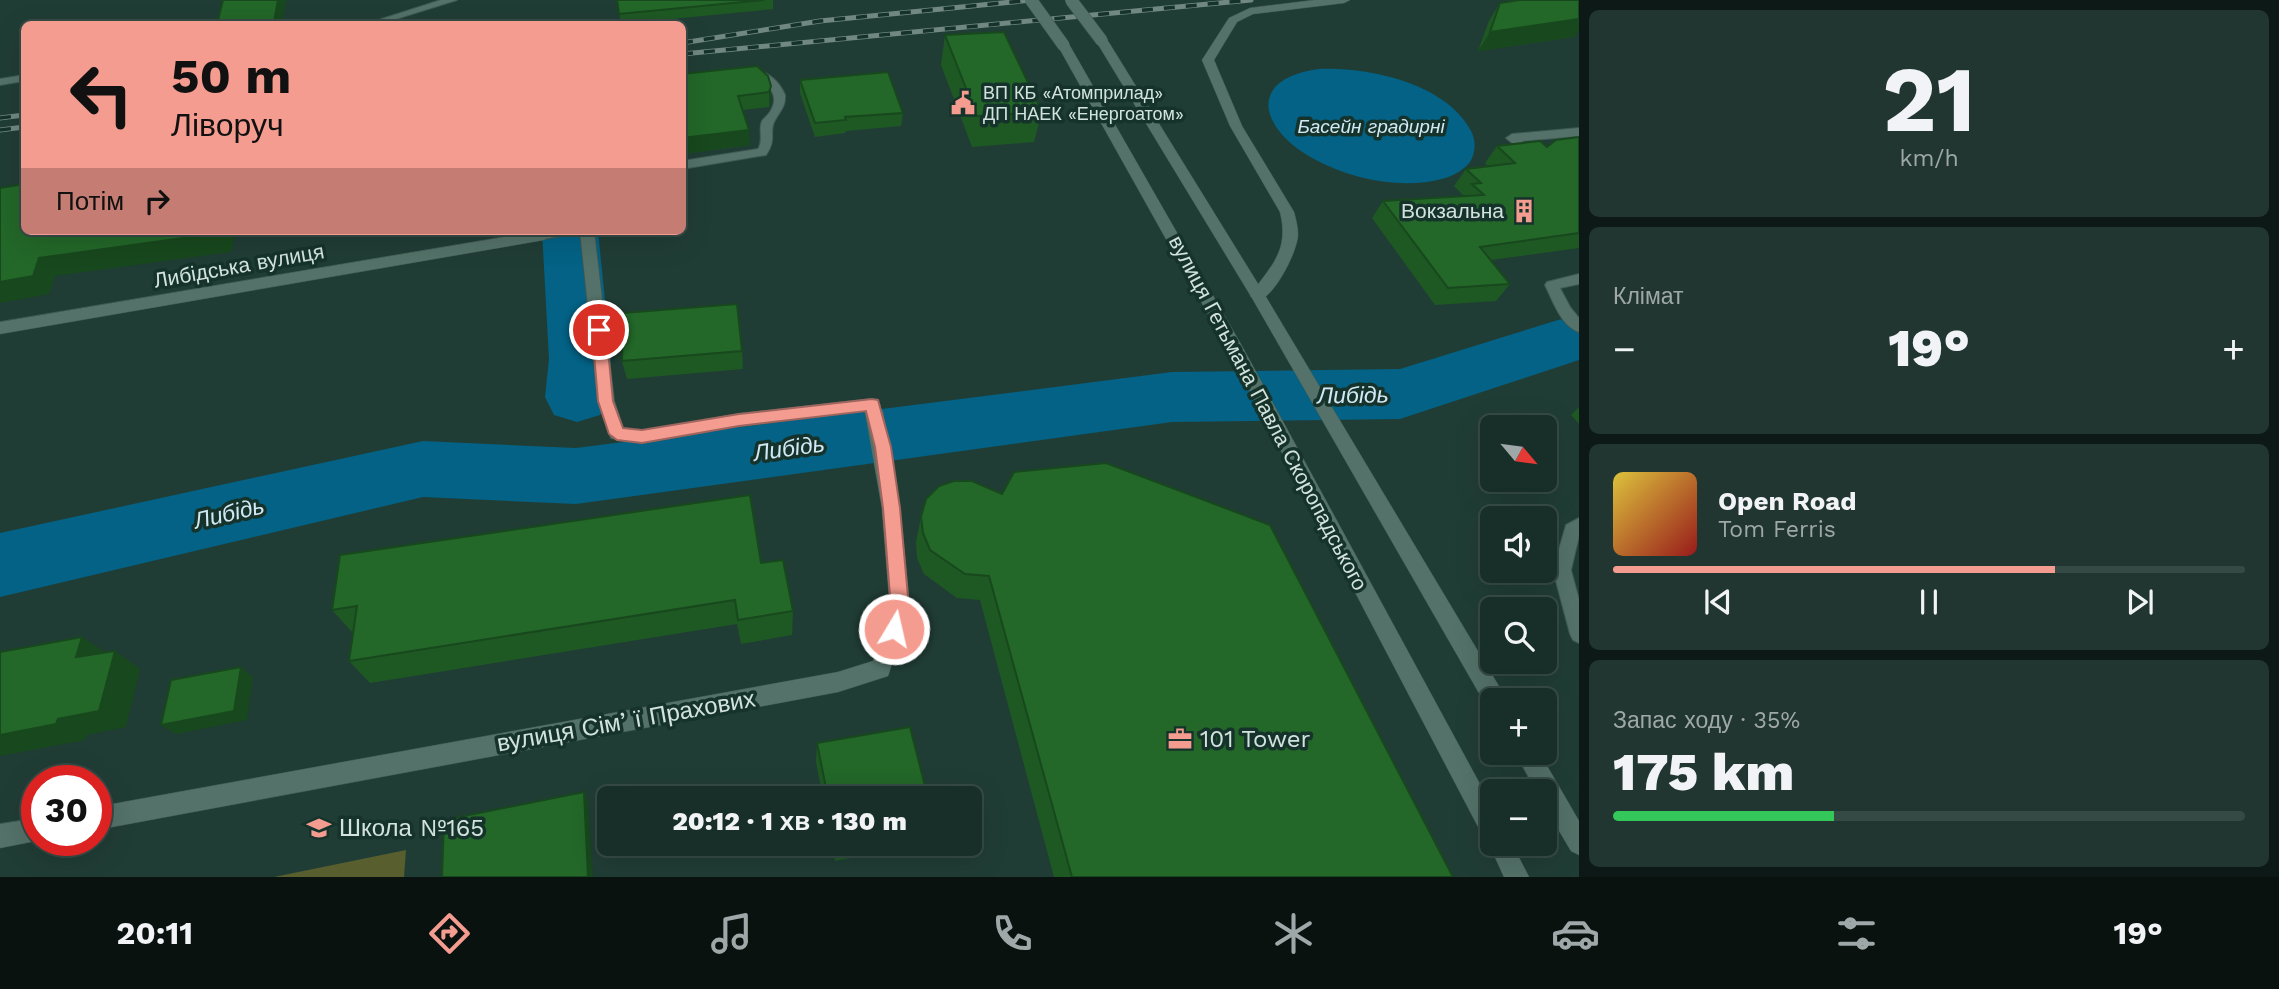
<!DOCTYPE html>
<html lang="uk">
<head>
<meta charset="utf-8">
<style>
  :root { --surface:#182e28; --page:#213630; --text:#f1f3f6; --muted:#9fa8a8; --line:#364a45; --accent:#f59c90 }
  body { margin:0; font-family:"Work Sans",sans-serif; background:var(--page); color:var(--text); height:100vh; display:flex; flex-direction:column; font-size:26px; white-space:nowrap }
  * { box-sizing:border-box; margin:0 }
  p { font-size:23px; color:var(--muted) }
  .icon { flex:none; width:38px; height:38px; fill:none; stroke:currentColor; stroke-width:2; stroke-linecap:round; stroke-linejoin:round }
  .map { position:relative; flex:1; overflow:hidden }
  .details { display:flex; flex-direction:column; gap:10px; padding:10px; background:#0d1916; width:700px }
  .details>* { flex:none }
  .banner { position:absolute; left:21px; top:21px; width:665px; height:214px; border-radius:10px; box-shadow:0 7px 28px #0002,0 0 0 2px var(--line); background:#f59c90; color:#111; overflow:hidden }
  .needle { width:46px; rotate:119deg }
  .tools { position:absolute; left:1480px; top:415px; display:grid; gap:14px }
  .tools a { display:grid; place-items:center; width:77px; height:77px; border-radius:10px; background:var(--surface); box-shadow:0 7px 28px #0002,0 0 0 2px var(--line); font-size:35px }
  .speed { position:absolute; left:21px; top:765px; display:flex; gap:14px; font-size:35px; font-weight:700; text-align:center }
  .speed>* { display:grid; place-content:center; width:91px; height:91px; border-radius:50%; background:var(--surface); box-shadow:0 7px 28px #0002,0 0 0 2px var(--line); line-height:1 }
  .speed .limit { border:10px solid #d22; background:#fff; color:#111 }
  .pin { position:absolute; display:grid; place-items:center; width:60px; height:60px; color:#fff; margin:-30px; border:4px solid #fff; border-radius:50%; box-shadow:0 2px 7px #0007 }
  .me { position:absolute; width:77px; margin:-38px; rotate:9deg; stroke-linejoin:round; filter:drop-shadow(0 0 5px #0008) }
  .turn { display:flex; align-items:center; gap:24px; height:147px; padding:0 35px; font-size:32px }
  .turn .icon { width:91px; height:91px; stroke-width:2.5 }
  .turn b { display:block; font-size:49px; line-height:60px }
  .then { display:flex; align-items:center; height:66px; padding:0 35px; background:#0003; gap:14px; font-size:26px }
  .big { font-size:52px; font-weight:800; line-height:1.1 }
  .details .widget { flex:1; display:flex; flex-direction:column; justify-content:center; gap:10px; min-width:0; padding:0 24px; border-radius:10px; background:var(--page) }
  .details .dial { align-items:center; gap:0 }
  .dial b { font-size:91px; line-height:1 }
  .song { display:flex; align-items:center; gap:21px }
  .cover { width:84px; height:84px; border-radius:10px; background:linear-gradient(135deg,hsl(50 70% 55%),hsl(0 70% 35%)) }
  .played { height:7px; border-radius:4px; background:linear-gradient(90deg,var(--accent) 70%,var(--line) 70%) }
  .keys { display:flex; justify-content:space-around; direction:ltr }
  .heat { display:flex; justify-content:space-between; align-items:center; font-size:38px; direction:ltr }
  .charge { height:10px; border-radius:5px; background:linear-gradient(90deg,#34c759 35%,var(--line) 0) }
  .trip { position:absolute; left:597px; top:786px; width:385px; height:70px; border-radius:10px; background:var(--surface); box-shadow:0 7px 28px #0002,0 0 0 2px var(--line); font-weight:800; line-height:70px; text-align:center }
  .dock { display:flex; height:112px; justify-content:space-around; align-items:center; background:#0a1210; color:var(--muted) }
  .dock .icon { width:49px; height:49px }
  .dock .current { color:var(--accent) }
  .dock b { font-size:32px; color:var(--text) }
  main { display:flex; flex:1; min-height:0 }
  .map>svg:first-child { display:block }
  .green { fill:#585e2e }
  .water { fill:#036285 }
  .lines { fill:none; stroke-linecap:round; stroke-linejoin:round }
  .river { fill:#036285; fill-rule:evenodd }
  .service-casing { stroke:#3f5953; stroke-width:2 }
  .minor-casing { stroke:#3f5953; stroke-width:1 }
  .secondary-casing { stroke:#3f5953; stroke-width:1 }
  .service { fill:#547269; fill-rule:evenodd }
  .minor { fill:#547269; fill-rule:evenodd }
  .secondary { fill:#547269; fill-rule:evenodd }
  .rail-casing { stroke:#708881; stroke-width:5 }
  .rail { stroke:#16332b; stroke-width:3.5; stroke-dasharray:11; stroke-linecap:butt }
  .secondary-bridge-casing { stroke:#3f5953; stroke-width:13; stroke-linecap:butt }
  .secondary-bridge { stroke:#547269; stroke-width:12 }
  .wall { fill:#1e5923 }
  .shaded-wall { fill:#18481d }
  .building { fill:#236729; stroke:#18481d; stroke-width:2 }
  .route { fill:#f59c90; stroke:#9f655e; stroke-width:2 }
  .labels { text-anchor:middle; stroke-width:7; stroke-linejoin:round; paint-order:stroke }
  .far-poi-label { font-size:18px; fill:#d2e3dd; stroke:#16332b; text-anchor:start }
  .far-water-label { font-size:19px; font-style:italic; fill:#d2e9f5; stroke:#16332b }
  .poi-label { font-size:21px; fill:#d2e3dd; stroke:#16332b; text-anchor:end }
  .street-label { font-size:21px; fill:#d2e3dd; stroke:#16332b }
  .water-label { font-size:23px; font-style:italic; fill:#d2e9f5; stroke:#16332b }
  .near-street-label { font-size:24px; fill:#d2e3dd; stroke:#16332b }
  .near-poi-label { font-size:24px; fill:#d2e3dd; stroke:#16332b; text-anchor:start }
</style>
</head>
<body>
<main>
<div class="map">
<svg width="1579" height="877" viewBox="0 0 1579 877">
  <rect width="100%" height="100%" fill="#203d35"/>
  <!-- green -->
  <path class="green" d="M406,850L404,877H274Z"/>
  <!-- water -->
  <path class="water" d="M1319,69C1368,67 1446,83 1471,131C1476,141 1476,152 1470,162C1460,175 1442,180 1427,182C1389,187 1347,177 1314,159C1260,130 1245,79 1319,69Z"/>
  <g class="lines">
    <!-- river -->
    <path class="river" d="M542,231H598L611,359L609,397L600,415L577,422L554,415L545,397L549,359Z
      M1579,316V360L1400,419L1172,422L576,504L423,497L0,597V533L423,441L576,448L1172,372L1400,369L1558,320Z"/>
    <!-- service casing -->
    <g class="service-casing">
      <path id="service" d="M441,0H457L380,24H366Z
        M754,71C768,70 780,83 785,95C786,107 779,112 774,122C769,133 777,139 766,155L682,169V161L758,149C764,140 758,130 762,121C764,118 767,116 770,112C781,95 768,84 754,75Z
        M24,75V81L0,85V79Z
        M1579,128V136L1522,141L1540,157L1534,161L1506,138L1512,134Z
        M543,231H574L572,234L544,239L537,235Z
        M580,231H594L614,401L623,428L642,431L739,414L872,399L880,405L877,409L739,426L642,443L611,438L598,401Z
        M1579,274V284L1560,288L1570,307L1579,318V332C1561,326 1553,301 1545,285L1547,282Z
        M1579,518V536L1571,570L1579,600V643L1573,640L1570,634L1553,570L1566,525Z"/>
    </g>
    <!-- minor casing -->
    <g class="minor-casing">
      <path id="minor" d="M1315,0H1350L1344,3L1253,14L1237,22L1214,60L1242,126L1294,212C1296,220 1298,227 1298,235C1297,252 1275,296 1258,301L1250,296C1270,266 1290,252 1280,212L1230,126L1202,60L1229,18L1250,8Z
        M539,231L549,232L551,235L544,240L0,334V322Z
        M874,405L880,407L883,412L900,508L910,609L888,676L838,692L96,830V807L838,672L873,661L890,609L882,508L865,412L868,407Z
        M37,818V840H41L0,848V824Z"/>
    </g>
    <!-- secondary casing -->
    <g class="secondary-casing">
      <path id="secondary" d="M1098,39L1108,41L1263,292L1503,693L1506,700H1493V709L1487,707L1252,298L1096,41Z
        M1064,42L1070,46L1243,348L1493,808V844H1512L1529,877H1504L1488,842L1485,840L1227,348L1058,46Z
        M1515,752H1539L1579,821V855L1571,851L1545,807V791H1536Z"/>
    </g>
    <!-- service -->
    <use href="#service" class="service"/>
    <!-- minor -->
    <use href="#minor" class="minor"/>
    <!-- secondary -->
    <use href="#secondary" class="secondary"/>
    <!-- rail casing -->
    <g class="rail-casing">
      <path id="rail" d="M682,43L820,21L1032,0
        M682,54L1251,0
        M0,118L24,115
        M0,130L24,127"/>
    </g>
    <!-- rail -->
    <use href="#rail" class="rail"/>
    <!-- secondary-bridge casing -->
    <g class="secondary-bridge-casing">
      <path id="secondary-bridge" d="M1031,0L1064,46
        M1071,0L1102,41"/>
    </g>
    <!-- secondary-bridge -->
    <use href="#secondary-bridge" class="secondary-bridge"/>
  </g>
  <!-- wall -->
  <path class="wall" d="M617,0H773V9L621,24Z
    M1579,0V30L1574,37L1478,51L1489,21L1500,3Z
    M945,35L1042,112L1034,142L972,147L941,65Z
    M682,74L768,76L771,101L769,107L743,110L750,145L682,154Z
    M800,80L903,113L901,126L846,131L845,133L815,137L800,93Z
    M1579,137V248L1491,260L1510,284L1496,301L1435,305L1372,218L1383,201L1464,196L1454,186L1466,169L1488,166L1485,163L1497,146L1547,147Z
    M742,351L743,369L627,379L622,361Z
    M1578,408H1579V424L1571,415Z
    M921,517L1453,877H1054L980,600L957,598L924,574L917,558L916,542Z
    M340,555L761,563L793,611L792,635L741,644L737,624L370,683L349,661L353,633L332,610Z
    M817,743L928,798H823L816,762Z
    M831,844H925L835,861Z"/>
  <!-- shaded-wall -->
  <path class="shaded-wall" d="M278,0H286L282,24H258Z
    M1579,19V30L1574,37L1478,51L1490,32Z
    M771,86V101L769,107V92Z
    M749,130L750,145L682,154V138Z
    M220,231H236L231,252L55,276L49,294L0,303V282L39,258Z
    M82,637L109,655L76,657Z
    M115,651L140,669L126,727L87,735L85,740L0,756V735Z
    M241,667L253,677L247,720L176,734L161,725Z
    M584,792L588,800L593,877H588Z"/>
  <!-- building -->
  <path class="building" d="M223,0H278L274,22L258,24H217Z
    M617,0H764L619,14Z
    M1519,0H1579V19L1490,32L1500,3Z
    M1004,32L1042,112L977,116L945,35Z
    M757,66L768,76L771,86L769,92L738,96L749,130L682,138V74Z
    M888,72L903,113L845,117L846,120L815,123L800,80Z
    M1579,137V233L1480,247L1510,284L1448,288L1383,201L1484,195L1472,184L1481,183L1466,169L1515,163L1497,146L1540,141L1547,147L1556,140Z
    M24,184V231H220L219,233L39,258L33,276L0,282V188Z
    M737,304L742,351L622,361L623,313Z
    M1106,463L1270,525L1453,877H1072L989,576L965,574L930,550L923,533L921,517L926,499L939,486L954,481H972L1002,494L1014,472Z
    M750,495L761,563L783,560L793,611L738,620L735,600L349,661L357,606L332,610L340,555Z
    M82,637L76,657L115,651L99,711L58,719L56,724L0,735V652Z
    M241,667L234,711L161,725L171,680Z
    M910,727L928,798H828L817,743Z
    M584,792L588,877H442L444,820Z
    M837,844H853L837,846Z"/>
  <!-- route -->
  <path class="route" d="M599,325L606,330L613,401L623,428L642,430L739,414L872,399L878,400L891,447L900,508L909,608L900,635L894,637L887,635L885,629L891,608L883,508L875,447L866,411L739,426L642,443L617,440L609,434L598,401L592,330Z"/>
  <!-- icons -->
  <defs>
    <g id="civic-bare" transform="scale(1.89)"><path d="M-.6-6.5H3V-4.5H.6V-3L4-1V1h2V6H-6V1h2V-1L-.6-3ZM-1.2 2.5V6h2.4V2.5Z" fill="#f59c90" stroke="#16332b" stroke-width="2.5" paint-order="stroke"/></g>
    <g id="building-bare" transform="scale(1.89)"><path d="M-4-6H4V6H1V3H-1V6H-4ZM-2.5-4.3h1.7v1.8h-1.7ZM.8-4.3h1.7v1.8H.8ZM-2.5-1h1.7V.8h-1.7ZM.8-1h1.7V.8H.8Z" fill="#f59c90" stroke="#16332b" stroke-width="2.5" paint-order="stroke"/></g>
    <g id="office-bare" transform="scale(1.89)"><path d="M-6-3h4V-5.5h4V-3h4V5H-6ZM-1-4.5V-3h2v-1.5ZM-6 0V1H6V0Z" fill="#f59c90" stroke="#16332b" stroke-width="2.5" paint-order="stroke"/></g>
    <g id="school-bare" transform="scale(1.89)"><path d="M0-5L7-2L0 1L-7-2ZM-4 1L0 2.5L4 1V4Q0 6-4 4Z" fill="#f59c90" stroke="#16332b" stroke-width="2.5" paint-order="stroke"/></g>
  </defs>
  <g fill-rule="evenodd">
    <use href="#civic-bare" x="963" y="103"/>
    <use href="#building-bare" x="1524" y="211"/>
    <use href="#office-bare" x="1180" y="739"/>
    <use href="#school-bare" x="319" y="828"/>
  </g>
  <g class="labels">
    <!-- far-poi labels -->
    <g class="far-poi-label">
      <text x="983" y="99">ВП КБ «Атомприлад»<tspan x="983" dy="21">ДП НАЕК «Енергоатом»</tspan></text>
    </g>
    <!-- far-water labels -->
    <g class="far-water-label">
      <text x="1371" y="133">Басейн градирні</text>
    </g>
    <!-- poi labels -->
    <g class="poi-label">
      <text x="1504" y="218">Вокзальна</text>
    </g>
    <!-- street labels -->
    <g class="street-label">
      <text transform="translate(239 266) rotate(-10)" y="7">Либідська вулиця</text>
      <text transform="translate(1268 413) rotate(62)" y="7">вулиця Гетьмана Павла Скоропадського</text>
    </g>
    <!-- water labels -->
    <g class="water-label">
      <text transform="translate(1353 395) rotate(-1)" y="8">Либідь</text>
      <text transform="translate(789 448) rotate(-8)" y="8">Либідь</text>
      <text transform="translate(229 513) rotate(-13)" y="8">Либідь</text>
    </g>
    <!-- near-street labels -->
    <g class="near-street-label">
      <text transform="translate(626 721) rotate(-10)" y="8">вулиця Сімʼї Прахових</text>
    </g>
    <!-- near-poi labels -->
    <g class="near-poi-label">
      <text x="1200" y="747">101 Tower</text>
      <text x="339" y="836">Школа №165</text>
    </g>
  </g>
</svg>
<div class="tools">
<a><svg class="needle" viewBox="-14 -14 28 28"><path d="M0-13l5 13h-10z" fill="#e53935"/><path d="M0 13l5-13h-10z" fill="#9fa8a8"/></svg></a>
<a><svg class="icon" aria-label="sound" viewBox="0 0 24 24"><path d="M4 9h4l5-4v14l-5-4H4zM17 9q2 3 0 6"/></svg></a>
<a><svg class="icon" aria-label="search" viewBox="0 0 24 24"><circle cx="10" cy="10" r="6"/><path d="M15 15l6 6"/></svg></a>
<a>+</a>
<a>−</a>
</div>
<div class="speed"><div class="limit">30</div></div>
<div class="pin" style="left:599px;top:330px;background:#d93025"><svg class="icon" aria-label="arrive" viewBox="0 0 24 24"><path d="M6 21V4h12l-3 4 3 4H6"/></svg></div>
<svg class="me" style="left:894px;top:629px" viewBox="-20 -20 40 40"><circle r="17" fill="#f59c90" stroke="#fff" stroke-width="3"/><path d="M0-11L8 9 0 5-8 9z" fill="#fff"/></svg>
<div class="trip">20:12 · 1 хв · 130 m</div>
<div class="banner">
<div class="turn"><svg class="icon" aria-label="left" viewBox="0 0 24 24"><path d="M17 20v-9H6M10 6l-5 5 5 5"/></svg><div><b>50 m</b>Ліворуч</div></div>
<div class="then">Потім<svg class="icon" aria-label="right" viewBox="0 0 24 24"><path d="M7 20v-9h11M14 6l5 5-5 5"/></svg></div>
</div>
</div>
<section class="details">
<div class="widget dial"><b>21</b><p>km/h</p></div>
<div class="widget"><p>Клімат</p>
<div class="heat"><a>−</a><b class="big">19°</b><a>+</a></div>
</div>
<div class="widget">
<div class="song"><i class="cover"></i><div><b>Open Road</b><p>Tom Ferris</p></div></div>
<div class="played"></div>
<div class="keys"><svg class="icon" aria-label="previous" viewBox="0 0 24 24"><path d="M18 5L8 12l10 7zM5 5v14"/></svg><svg class="icon" aria-label="pause" viewBox="0 0 24 24"><path d="M8 5v14M16 5v14"/></svg><svg class="icon" aria-label="next" viewBox="0 0 24 24"><path d="M6 5l10 7-10 7zM19 5v14"/></svg></div>
</div>
<div class="widget"><p>Запас ходу · 35%</p><b class="big">175 km</b><div class="charge"></div></div>
</section>
</main>
<nav class="dock">
<b>20:11</b>
<svg class="icon current" aria-label="directions" viewBox="0 0 24 24"><path d="M12 3l9 9-9 9-9-9zM9 14v-3h6M13 9l2 2-2 2"/></svg>
<svg class="icon" aria-label="music" viewBox="0 0 24 24"><path d="M9 18V5l10-2v13"/><circle cx="6" cy="18" r="3"/><circle cx="16" cy="16" r="3"/></svg>
<svg class="icon" aria-label="phone" viewBox="0 0 24 24"><path d="M5 4h4l2 5-3 2q2 4 5 5l2-3 5 2v4C11 20 4 13 5 4z"/></svg>
<svg class="icon" aria-label="climate" viewBox="0 0 24 24"><path d="M12 3v18M4 7l16 10M4 17L20 7"/></svg>
<svg class="icon" aria-label="car" viewBox="0 0 24 24"><path d="M5 17H2v-5l4-1 3-4h7l3 4 3 1v5h-3M9 17h6M6 11h13"/><circle cx="7" cy="17" r="2"/><circle cx="17" cy="17" r="2"/></svg>
<svg class="icon" aria-label="filters" viewBox="0 0 24 24"><path d="M4 7h16M4 17h16"/><circle cx="9" cy="7" r="2"/><circle cx="15" cy="17" r="2"/></svg>
<b>19°</b>
</nav>
</body>
</html>
